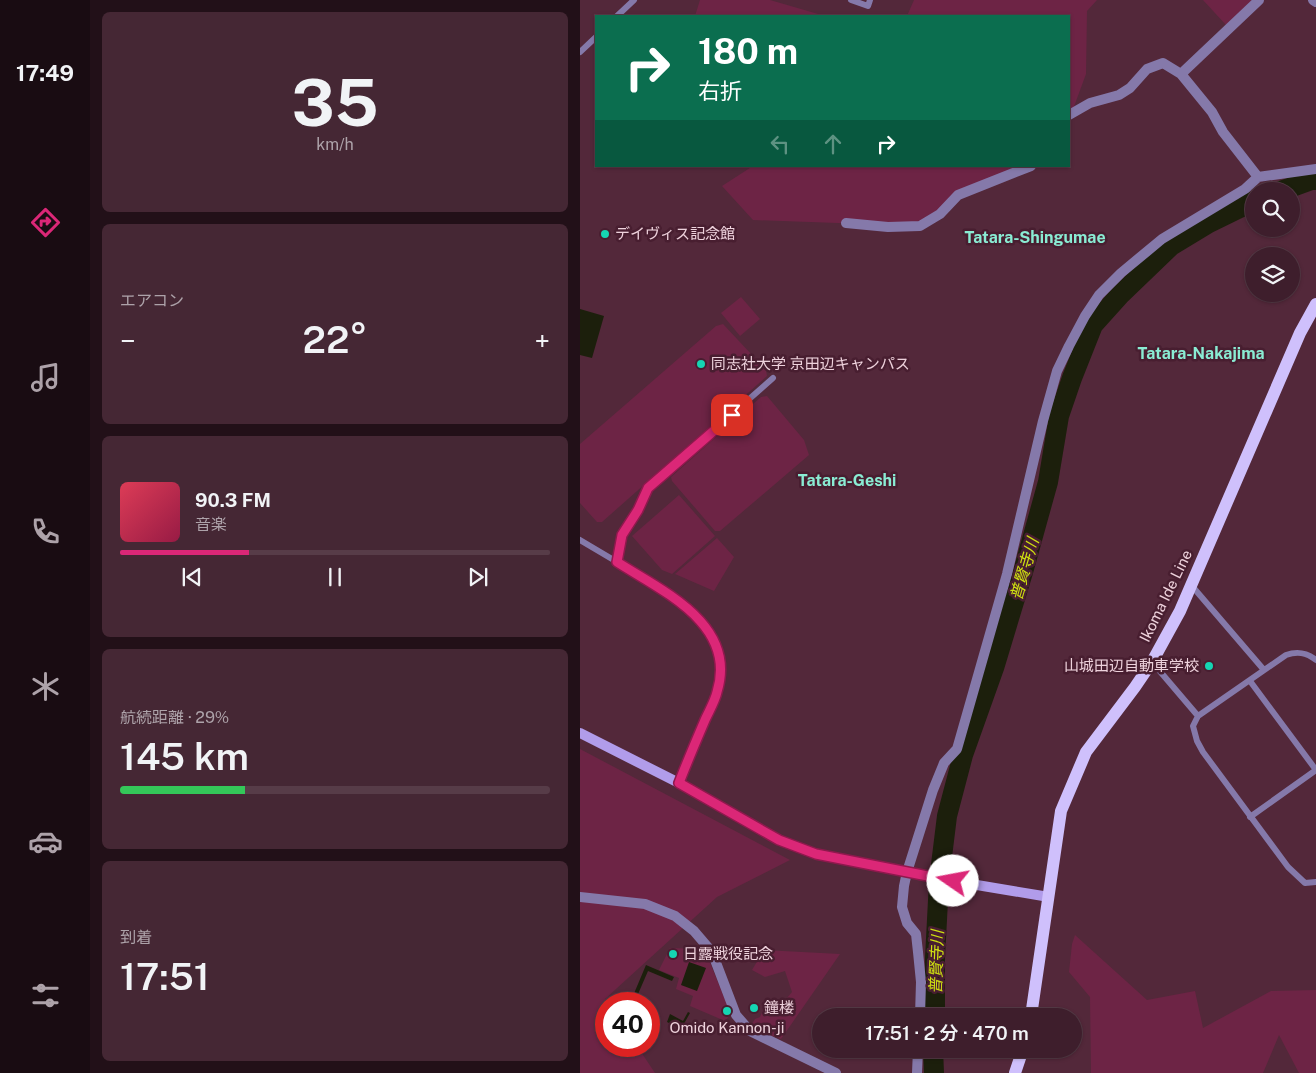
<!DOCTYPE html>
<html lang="ja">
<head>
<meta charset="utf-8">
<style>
  :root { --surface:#3e1e2c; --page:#452734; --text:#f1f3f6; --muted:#ada2a9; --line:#573c48; --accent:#db2777 }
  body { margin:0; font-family:"Public Sans","Noto Sans JP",sans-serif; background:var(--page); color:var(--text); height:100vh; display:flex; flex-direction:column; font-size:19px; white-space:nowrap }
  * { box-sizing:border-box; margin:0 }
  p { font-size:16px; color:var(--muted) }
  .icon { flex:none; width:28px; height:28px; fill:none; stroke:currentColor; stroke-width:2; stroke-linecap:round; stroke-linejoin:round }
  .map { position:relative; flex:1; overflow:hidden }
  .drawer { display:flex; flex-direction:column; gap:12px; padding:12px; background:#221018; width:490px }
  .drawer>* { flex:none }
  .banner { position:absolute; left:15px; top:15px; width:475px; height:152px; border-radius:0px; box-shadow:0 1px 4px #0004,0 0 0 1px var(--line); background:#0b6e4f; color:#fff; overflow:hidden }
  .fabs { position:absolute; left:665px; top:182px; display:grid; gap:10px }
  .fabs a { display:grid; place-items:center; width:55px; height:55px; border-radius:50%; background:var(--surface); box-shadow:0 1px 4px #0004,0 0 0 1px var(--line); font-size:25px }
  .speed { position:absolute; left:15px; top:992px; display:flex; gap:10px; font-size:25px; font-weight:700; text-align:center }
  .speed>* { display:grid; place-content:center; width:65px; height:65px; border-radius:50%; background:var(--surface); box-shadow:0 1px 4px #0004,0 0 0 1px var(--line); line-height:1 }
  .speed .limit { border:8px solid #d22; background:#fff; color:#111 }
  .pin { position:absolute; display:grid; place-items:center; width:42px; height:42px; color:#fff; margin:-21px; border-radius:10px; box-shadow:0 2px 8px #0006 }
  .me { position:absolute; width:55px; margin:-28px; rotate:282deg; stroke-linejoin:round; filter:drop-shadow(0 0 4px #0008) }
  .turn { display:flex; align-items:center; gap:18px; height:105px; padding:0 20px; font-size:22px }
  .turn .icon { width:65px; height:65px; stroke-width:2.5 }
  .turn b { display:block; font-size:35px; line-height:42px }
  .lanes { display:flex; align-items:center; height:48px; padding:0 20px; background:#0003; justify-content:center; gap:25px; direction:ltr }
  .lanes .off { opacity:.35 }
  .big { font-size:38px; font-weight:600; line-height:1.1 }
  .drawer .tile { flex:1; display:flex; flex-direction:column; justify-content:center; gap:8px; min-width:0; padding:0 18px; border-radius:8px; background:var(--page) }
  .drawer .dial { align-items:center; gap:0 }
  .dial b { font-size:65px; line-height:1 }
  .song { display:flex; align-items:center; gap:15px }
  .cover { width:60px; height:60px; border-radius:8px; background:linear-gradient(135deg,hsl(350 70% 55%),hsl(340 70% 35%)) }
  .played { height:5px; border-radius:2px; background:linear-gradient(90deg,var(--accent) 30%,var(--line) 30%) }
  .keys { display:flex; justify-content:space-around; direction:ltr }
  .heat { display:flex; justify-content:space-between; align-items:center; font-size:28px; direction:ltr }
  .charge { height:8px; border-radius:4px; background:linear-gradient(90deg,#34c759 29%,var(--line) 0) }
  .trip { position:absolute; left:232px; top:1008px; width:270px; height:50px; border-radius:25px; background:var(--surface); box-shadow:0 1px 4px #0004,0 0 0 1px var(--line); font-weight:600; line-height:50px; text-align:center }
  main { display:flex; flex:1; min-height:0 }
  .tabs { display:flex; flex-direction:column; width:90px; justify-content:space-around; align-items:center; background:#190c12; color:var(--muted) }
  .tabs .icon { width:35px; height:35px }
  .tabs .current { color:var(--accent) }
  .tabs b { font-size:22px; color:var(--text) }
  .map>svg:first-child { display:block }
  .green { fill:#6d2445 }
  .water { fill:#1c1f0c }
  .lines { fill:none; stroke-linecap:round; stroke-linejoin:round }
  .river { stroke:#1c1f0c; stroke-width:20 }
  .lane { stroke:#8579aa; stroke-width:6 }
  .street { stroke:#8579aa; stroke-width:10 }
  .secondary { stroke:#b19cea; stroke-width:10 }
  .primary { stroke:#cfc0fc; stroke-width:12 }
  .route-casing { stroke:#8e194d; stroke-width:12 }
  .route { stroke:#db2777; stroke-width:9 }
  .poi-dot { fill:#15d5b3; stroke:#481e30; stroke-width:2 }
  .labels { text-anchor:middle; stroke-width:5; stroke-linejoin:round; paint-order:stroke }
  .poi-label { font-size:15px; fill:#eed2dc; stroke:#481e30; text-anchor:start }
  .street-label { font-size:15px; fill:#eed2dc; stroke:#481e30 }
  .neighbourhood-label { font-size:16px; font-weight:bold; fill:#8aecd3; stroke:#481e30 }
  .water-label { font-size:16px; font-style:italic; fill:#d0e211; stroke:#481e30 }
</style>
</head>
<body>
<main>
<nav class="tabs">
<b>17:49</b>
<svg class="icon current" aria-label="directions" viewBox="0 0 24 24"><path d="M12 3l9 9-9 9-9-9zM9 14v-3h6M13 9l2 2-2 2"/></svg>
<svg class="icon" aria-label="music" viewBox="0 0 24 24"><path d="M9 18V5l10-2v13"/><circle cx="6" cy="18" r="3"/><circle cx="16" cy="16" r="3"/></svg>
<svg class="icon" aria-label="phone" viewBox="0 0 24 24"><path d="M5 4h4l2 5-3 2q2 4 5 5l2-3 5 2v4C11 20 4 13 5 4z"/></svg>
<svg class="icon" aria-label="climate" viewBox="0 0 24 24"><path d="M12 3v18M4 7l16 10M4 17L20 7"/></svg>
<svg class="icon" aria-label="car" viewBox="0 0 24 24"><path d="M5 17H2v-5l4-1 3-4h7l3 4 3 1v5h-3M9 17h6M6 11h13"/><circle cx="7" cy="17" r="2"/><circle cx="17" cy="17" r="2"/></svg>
<svg class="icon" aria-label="filters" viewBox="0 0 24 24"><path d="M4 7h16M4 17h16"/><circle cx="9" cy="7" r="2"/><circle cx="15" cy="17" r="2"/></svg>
</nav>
<section class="drawer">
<div class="tile dial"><b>35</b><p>km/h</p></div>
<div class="tile"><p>エアコン</p>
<div class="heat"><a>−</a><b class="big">22°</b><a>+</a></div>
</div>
<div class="tile">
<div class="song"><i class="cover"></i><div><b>90.3 FM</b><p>音楽</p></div></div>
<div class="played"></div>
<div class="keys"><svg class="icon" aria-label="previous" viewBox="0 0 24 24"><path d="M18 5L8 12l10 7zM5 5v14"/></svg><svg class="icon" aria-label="pause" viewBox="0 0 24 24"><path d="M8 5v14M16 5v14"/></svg><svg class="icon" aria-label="next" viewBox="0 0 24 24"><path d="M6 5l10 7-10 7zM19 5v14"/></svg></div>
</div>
<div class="tile"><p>航続距離 · 29%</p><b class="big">145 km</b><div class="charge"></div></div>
<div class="tile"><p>到着</p><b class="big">17:51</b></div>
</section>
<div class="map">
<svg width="736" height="1073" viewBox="0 0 736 1073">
  <rect width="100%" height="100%" fill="#53283a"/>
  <!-- green -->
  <path class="green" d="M120,0H190L245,16H115Z
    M334,0H517L507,11L506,74L492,112L489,115V16H327Z
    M623,0H672L646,25Z
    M173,166H451L378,195L340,226L173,220L142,186Z
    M161,297L180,319L160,336L141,313Z
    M143,324L186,370L187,376L22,522H17L0,503V444L136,326Z
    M187,396L224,440L229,455L140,531H135L92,481L91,477L181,397Z
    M99,495L135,536L92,574L82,570L52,536Z
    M137,538L154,557L134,591L95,574Z
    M0,749L210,860L137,897L25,999L28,1004H26V1046H57L75,1073H0Z
    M495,935L567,1000L615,991L623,1028L691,991L736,990V1073H719L699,1035L683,1073H511L510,997L489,972L492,944Z
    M90,948L122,949L126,953L151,1014L145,1021L110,1006L113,996L96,989L99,978L79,970Z
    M184,950L260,954L201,1039L170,1027L175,1019L180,1017L187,1001L202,1004L212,992L205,971L185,977L172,970Z"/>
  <!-- water -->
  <path class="water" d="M0,309L24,316L12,358L0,355Z
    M109,962L126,968L117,991L101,985Z
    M66,965L94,977L92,981L68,971L55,1001L61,1004L50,1003Z
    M108,1012L110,1013L101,1029L87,1022L90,1014L103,1021Z"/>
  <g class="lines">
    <!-- river -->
    <path class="river" d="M701,191L731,180H736
      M355,1016V958L359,881L367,816L383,755L414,668L443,572L468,482L479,416L492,378L513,325L540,295L591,246L629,223L674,201
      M353,1049L354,1073"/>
    <!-- lane -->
    <path class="lane" d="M271,0L288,6L290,0
      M37,16L54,0
      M0,52L16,37
      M0,540L81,588L107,606L126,627L137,647L141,671L138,692L99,783
      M37,562L42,535L58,510L68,488L193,378
      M612,586L684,670
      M736,660C726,652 717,651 706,655L618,716L613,726L617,741L623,752L708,867L725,883L736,882
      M572,662L618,716
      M670,681L736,770
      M670,817L736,770"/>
    <!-- street -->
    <path class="street" d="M733,0L736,2
      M601,74L679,0
      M678,177L736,169
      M266,223L308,227L340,226L360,214L378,195L451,166
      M0,897L65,904L95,916L114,931L132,952L156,1015L170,1031L256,1073
      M340,1016L341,982L338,952L336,934L327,923L322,907L324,886L327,872L353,790L364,763L377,749L427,574L463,421L477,371L489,346L505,316L519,295L541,273L582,239L665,189L678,177L643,132L632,112L601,74L583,63L567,69L550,88L539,95L510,103L489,115
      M337,1073L338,1049"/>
    <!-- secondary -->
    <path class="secondary" d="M0,733L99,783L199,840L236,854L373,881L469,897"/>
    <!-- primary -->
    <path class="primary" d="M451,1016L481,811L506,752L555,687L572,662L600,611L720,333L736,304
      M435,1073L443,1049"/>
  </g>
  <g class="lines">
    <!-- route casing -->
    <g class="route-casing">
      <path id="route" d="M152,415L68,488L58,510L42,535L37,562C82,591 158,624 137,692C135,701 129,711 125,720C116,741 107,762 99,783L199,840L236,854L373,881"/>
    </g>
    <!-- route -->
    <use href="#route" class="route"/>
  </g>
  <!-- markers -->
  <g class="poi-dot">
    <circle cx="25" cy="234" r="5"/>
    <circle cx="121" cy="364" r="5"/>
    <circle cx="629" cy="666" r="5"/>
    <circle cx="93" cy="954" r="5"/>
    <circle cx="174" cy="1008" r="5"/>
    <circle cx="147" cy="1011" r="5"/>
  </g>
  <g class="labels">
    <!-- poi labels -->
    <g class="poi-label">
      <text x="35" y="239">デイヴィス記念館</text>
      <text x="131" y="369">同志社大学 京田辺キャンパス</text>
      <text x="619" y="671" text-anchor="end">山城田辺自動車学校</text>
      <text x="103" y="959">日露戦役記念</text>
      <text x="184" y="1013">鐘楼</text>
      <text x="147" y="1033" text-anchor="middle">Omido Kannon-ji</text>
    </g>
    <!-- street labels -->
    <g class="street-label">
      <text transform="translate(586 596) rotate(-64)" y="5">Ikoma Ide Line</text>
    </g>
    <!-- neighbourhood labels -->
    <g class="neighbourhood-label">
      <text x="455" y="243">Tatara-Shingumae</text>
      <text x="621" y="359">Tatara-Nakajima</text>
      <text x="267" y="486">Tatara-Geshi</text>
    </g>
    <!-- water labels -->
    <g class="water-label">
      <text transform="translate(444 569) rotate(-74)" y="6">普賢寺川</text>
      <text transform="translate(356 962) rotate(-88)" y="6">普賢寺川</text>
    </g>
  </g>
</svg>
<div class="fabs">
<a><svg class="icon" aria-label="search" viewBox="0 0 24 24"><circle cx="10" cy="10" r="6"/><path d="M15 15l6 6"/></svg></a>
<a><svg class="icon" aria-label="layers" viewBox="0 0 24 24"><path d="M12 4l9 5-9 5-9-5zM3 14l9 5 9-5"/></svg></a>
</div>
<div class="speed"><div class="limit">40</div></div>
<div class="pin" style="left:152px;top:415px;background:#d93025"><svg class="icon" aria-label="arrive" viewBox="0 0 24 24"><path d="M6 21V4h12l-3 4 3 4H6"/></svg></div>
<svg class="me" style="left:373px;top:881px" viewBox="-20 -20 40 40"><circle r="19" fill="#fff"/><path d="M0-13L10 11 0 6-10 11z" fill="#db2777"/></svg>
<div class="trip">17:51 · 2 分 · 470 m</div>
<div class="banner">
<div class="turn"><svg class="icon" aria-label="right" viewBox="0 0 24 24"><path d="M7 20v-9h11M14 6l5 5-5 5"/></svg><div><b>180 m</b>右折</div></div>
<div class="lanes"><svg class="icon off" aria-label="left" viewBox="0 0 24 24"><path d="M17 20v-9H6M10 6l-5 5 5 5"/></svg><svg class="icon off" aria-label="ahead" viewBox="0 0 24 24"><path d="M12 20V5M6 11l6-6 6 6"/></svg><svg class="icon" aria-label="right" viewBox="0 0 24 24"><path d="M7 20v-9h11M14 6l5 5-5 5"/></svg></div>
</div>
</div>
</main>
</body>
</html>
